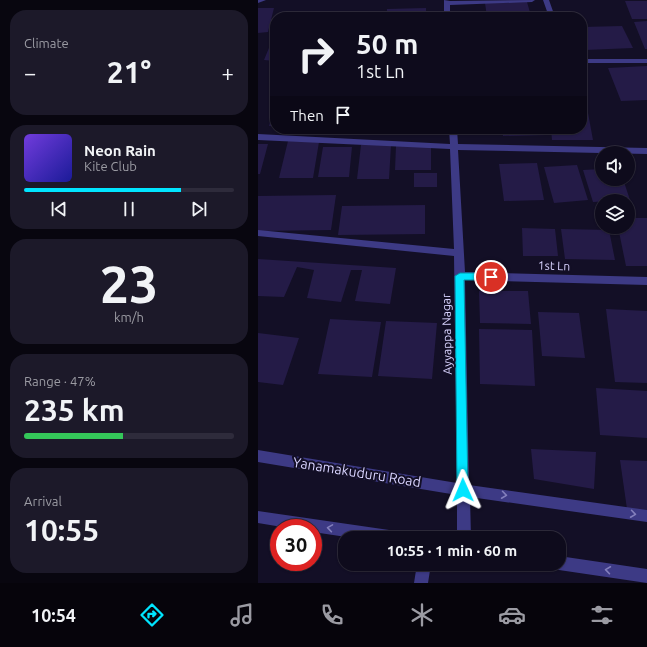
<!DOCTYPE html>
<html lang="en">
<head>
<meta charset="utf-8">
<style>
  :root { --surface:#0e0b1c; --page:#1c1929; --text:#f1f3f6; --muted:#9b9ba3; --line:#2e2b3b; --accent:#00e5ff }
  body { margin:0; font-family:Ubuntu,sans-serif; background:var(--page); color:var(--text); height:100vh; display:flex; flex-direction:column; font-size:15px; white-space:nowrap }
  * { box-sizing:border-box; margin:0 }
  p { font-size:13px; color:var(--muted) }
  .icon { flex:none; width:22px; height:22px; fill:none; stroke:currentColor; stroke-width:2; stroke-linecap:round; stroke-linejoin:round }
  .map { position:relative; flex:1; overflow:hidden }
  .details { display:flex; flex-direction:column; gap:10px; padding:10px; background:#08060f; width:258px }
  .details>* { flex:none }
  .banner { position:absolute; left:12px; top:12px; width:317px; height:122px; border-radius:16px; box-shadow:0 1px 3px #0004,0 0 0 1px var(--line); background:#0e0b1c; color:var(--text); overflow:hidden }
  .tools { position:absolute; left:337px; top:146px; display:grid; gap:8px }
  .tools a { display:grid; place-items:center; width:40px; height:40px; border-radius:50%; background:var(--surface); box-shadow:0 1px 3px #0004,0 0 0 1px var(--line); font-size:20px }
  .speed { position:absolute; left:12px; top:519px; display:flex; gap:8px; font-size:20px; font-weight:700; text-align:center }
  .speed>* { display:grid; place-content:center; width:52px; height:52px; border-radius:50%; background:var(--surface); box-shadow:0 1px 3px #0004,0 0 0 1px var(--line); line-height:1 }
  .speed .limit { border:6px solid #d22; background:#fff; color:#111 }
  .pin { position:absolute; display:grid; place-items:center; width:34px; height:34px; color:#fff; margin:-17px; border:2px solid #fff; border-radius:50%; box-shadow:0 1px 4px #0007 }
  .me { position:absolute; width:44px; margin:-22px; rotate:359deg; stroke-linejoin:round; filter:drop-shadow(0 0 3px #0008) }
  .turn { display:flex; align-items:center; gap:14px; height:84px; padding:0 20px; font-size:18px }
  .turn .icon { width:52px; height:52px; stroke-width:2.5 }
  .turn b { display:block; font-size:28px; line-height:34px }
  .then { display:flex; align-items:center; height:38px; padding:0 20px; background:#0003; gap:8px; font-size:15px }
  .big { font-size:30px; font-weight:700; line-height:1.1 }
  .details .tile { flex:1; display:flex; flex-direction:column; justify-content:center; gap:6px; min-width:0; padding:0 14px; border-radius:16px; background:var(--page) }
  .details .dial { align-items:center; gap:0 }
  .dial b { font-size:52px; line-height:1 }
  .song { display:flex; align-items:center; gap:12px }
  .cover { width:48px; height:48px; border-radius:6px; background:linear-gradient(135deg,hsl(260 70% 55%),hsl(240 70% 35%)) }
  .played { height:4px; border-radius:2px; background:linear-gradient(90deg,var(--accent) 75%,var(--line) 75%) }
  .keys { display:flex; justify-content:space-around; direction:ltr }
  .heat { display:flex; justify-content:space-between; align-items:center; font-size:22px; direction:ltr }
  .charge { height:6px; border-radius:3px; background:linear-gradient(90deg,#34c759 47%,var(--line) 0) }
  .trip { position:absolute; left:80px; top:531px; width:228px; height:40px; border-radius:16px; background:var(--surface); box-shadow:0 1px 3px #0004,0 0 0 1px var(--line); font-weight:700; line-height:40px; text-align:center }
  .tab-bar { display:flex; height:64px; justify-content:space-around; align-items:center; background:#06040b; color:var(--muted) }
  .tab-bar .icon { width:28px; height:28px }
  .tab-bar .selected { color:var(--accent) }
  .tab-bar b { font-size:18px; color:var(--text) }
  main { display:flex; flex:1; min-height:0 }
  .map>svg:first-child { display:block }
  .building { fill:#241b47 }
  .lines { fill:none; stroke-linecap:round; stroke-linejoin:round }
  .minor { fill:#3d3a85; fill-rule:evenodd }
  .oneway { stroke:#837fbc }
  .route { fill:#00e5ff; stroke:#0095a6 }
  .labels { text-anchor:middle; stroke-width:4; stroke-linejoin:round; paint-order:stroke }
  .street-label { font-size:12px; fill:#d9d4ff; stroke:#130f26 }
  .near-street-label { font-size:14px; fill:#d9d4ff; stroke:#130f26 }
</style>
</head>
<body>
<main>
<section class="details">
<div class="tile"><p>Climate</p>
<div class="heat"><a>−</a><b class="big">21°</b><a>+</a></div>
</div>
<div class="tile">
<div class="song"><i class="cover"></i><div><b>Neon Rain</b><p>Kite Club</p></div></div>
<div class="played"></div>
<div class="keys"><svg class="icon" aria-label="previous" viewBox="0 0 24 24"><path d="M18 5L8 12l10 7zM5 5v14"/></svg><svg class="icon" aria-label="pause" viewBox="0 0 24 24"><path d="M8 5v14M16 5v14"/></svg><svg class="icon" aria-label="next" viewBox="0 0 24 24"><path d="M6 5l10 7-10 7zM19 5v14"/></svg></div>
</div>
<div class="tile dial"><b>23</b><p>km/h</p></div>
<div class="tile"><p>Range · 47%</p><b class="big">235 km</b><div class="charge"></div></div>
<div class="tile"><p>Arrival</p><b class="big">10:55</b></div>
</section>
<div class="map">
<svg width="389" height="583" viewBox="0 0 389 583">
  <rect width="100%" height="100%" fill="#130f26"/>
  <!-- building -->
  <path class="building" d="M367,1H389V19H374Z
    M269,2L273,16L229,17L227,3Z
    M0,8H16L10,32L0,33Z
    M168,8V17H129V9Z
    M389,21V49H387L376,22Z
    M364,26L375,48L327,50L324,44V27Z
    M13,43H17V61L6,60Z
    M389,66V100L363,101L350,68Z
    M324,102H328L335,140H294L293,129H324Z
    M16,106L17,126H11Z
    M244,129H288L289,135L245,136Z
    M30,141L61,142L55,178H21Z
    M0,144H10L2,174H0Z
    M103,145H133L131,179H99Z
    M138,146H173V170H137Z
    M65,147H94L91,177H60Z
    M279,163L286,200L246,201L241,164Z
    M319,165L330,200L296,203L286,167Z
    M344,169V179H365L372,200L335,202L325,170Z
    M156,173H179V187H156Z
    M78,195L73,230L0,231V196Z
    M167,205V234L80,235L84,206Z
    M370,218H389V266H368L360,227H370Z
    M264,228L297,229L300,256H265Z
    M303,229L351,230L357,260L307,259Z
    M0,259L138,268L132,304L97,301L104,270H93L83,302L49,298L56,270L39,267L26,297L0,296Z
    M221,291H270L273,324L222,323Z
    M348,309L389,311V383L357,382Z
    M280,312L321,313L327,358L284,356Z
    M72,319L123,322L114,377L60,374Z
    M128,321L179,323L174,379L120,376Z
    M221,329L274,330L277,386L222,384Z
    M0,333L41,338L25,385L0,382Z
    M338,388L389,391V438L342,435Z
    M273,449L338,452L336,489L276,479Z
    M362,460L389,461V510L369,509Z"/>
  <g class="lines">
    <!-- minor -->
    <path class="minor" d="M0,0H8L0,3Z
      M186,0L192,1L277,0L274,2L192,5V17H186Z
      M285,0H291L297,17H291Z
      M324,59H389V63H324Z
      M191,129H199L200,144L389,148V154L200,150L207,272L389,277V285L207,280L211,485L389,510V522L212,497L213,538H199V495L0,462V450L199,483L196,256L0,236V230L196,249L192,149L0,140V134L192,144Z
      M0,511L138,531L143,533L145,538H95L55,532V528H30L0,523Z
      M301,556L389,569V583L301,570L296,568L295,564H301Z
      M159,564H173L170,583H156Z"/>
  </g>
  <!-- one-way arrows -->
  <defs><path id="oneway-chevron" d="M-2-3.5L2.5 0L-2 3.5" fill="none" stroke-width="1.6" stroke-linecap="round" stroke-linejoin="round"/></defs>
  <g class="oneway">
    <use href="#oneway-chevron" transform="translate(246 495) rotate(8)"/>
    <use href="#oneway-chevron" transform="translate(375 514) rotate(8)"/>
    <use href="#oneway-chevron" transform="translate(72 528) rotate(-171)"/>
    <use href="#oneway-chevron" transform="translate(350 570) rotate(-172)"/>
  </g>
  <!-- route -->
  <path class="route" d="M202,273H233L237,277L233,280H206L210,490L209,494L205,495L201,494L199,490L197,276Z"/>
  <g class="labels">
    <!-- street labels -->
    <g class="street-label">
      <text transform="translate(296 266) rotate(2)" y="4">1st Ln</text>
      <text transform="translate(189 334) rotate(-91)" y="4">Ayyappa Nagar</text>
    </g>
    <!-- near-street labels -->
    <g class="near-street-label">
      <text transform="translate(99 472) rotate(9)" y="5">Yanamakuduru Road</text>
    </g>
  </g>
</svg>
<div class="tools">
<a><svg class="icon" aria-label="sound" viewBox="0 0 24 24"><path d="M4 9h4l5-4v14l-5-4H4zM17 9q2 3 0 6"/></svg></a>
<a><svg class="icon" aria-label="layers" viewBox="0 0 24 24"><path d="M12 4l9 5-9 5-9-5zM3 14l9 5 9-5"/></svg></a>
</div>
<div class="speed"><div class="limit">30</div></div>
<div class="pin" style="left:233px;top:277px;background:#d93025"><svg class="icon" aria-label="arrive" viewBox="0 0 24 24"><path d="M6 21V4h12l-3 4 3 4H6"/></svg></div>
<svg class="me" style="left:205px;top:490px" viewBox="-20 -20 40 40"><path d="M0-17L14 15 0 8-14 15z" fill="#00e5ff" stroke="#fff" stroke-width="4"/></svg>
<div class="trip">10:55 · 1 min · 60 m</div>
<div class="banner">
<div class="turn"><svg class="icon" aria-label="right" viewBox="0 0 24 24"><path d="M7 20v-9h11M14 6l5 5-5 5"/></svg><div><b>50 m</b>1st Ln</div></div>
<div class="then">Then<svg class="icon" aria-label="arrive" viewBox="0 0 24 24"><path d="M6 21V4h12l-3 4 3 4H6"/></svg></div>
</div>
</div>
</main>
<nav class="tab-bar">
<b>10:54</b>
<svg class="icon selected" aria-label="directions" viewBox="0 0 24 24"><path d="M12 3l9 9-9 9-9-9zM9 14v-3h6M13 9l2 2-2 2"/></svg>
<svg class="icon" aria-label="music" viewBox="0 0 24 24"><path d="M9 18V5l10-2v13"/><circle cx="6" cy="18" r="3"/><circle cx="16" cy="16" r="3"/></svg>
<svg class="icon" aria-label="phone" viewBox="0 0 24 24"><path d="M5 4h4l2 5-3 2q2 4 5 5l2-3 5 2v4C11 20 4 13 5 4z"/></svg>
<svg class="icon" aria-label="climate" viewBox="0 0 24 24"><path d="M12 3v18M4 7l16 10M4 17L20 7"/></svg>
<svg class="icon" aria-label="car" viewBox="0 0 24 24"><path d="M5 17H2v-5l4-1 3-4h7l3 4 3 1v5h-3M9 17h6M6 11h13"/><circle cx="7" cy="17" r="2"/><circle cx="17" cy="17" r="2"/></svg>
<svg class="icon" aria-label="filters" viewBox="0 0 24 24"><path d="M4 7h16M4 17h16"/><circle cx="9" cy="7" r="2"/><circle cx="15" cy="17" r="2"/></svg>
</nav>
</body>
</html>
